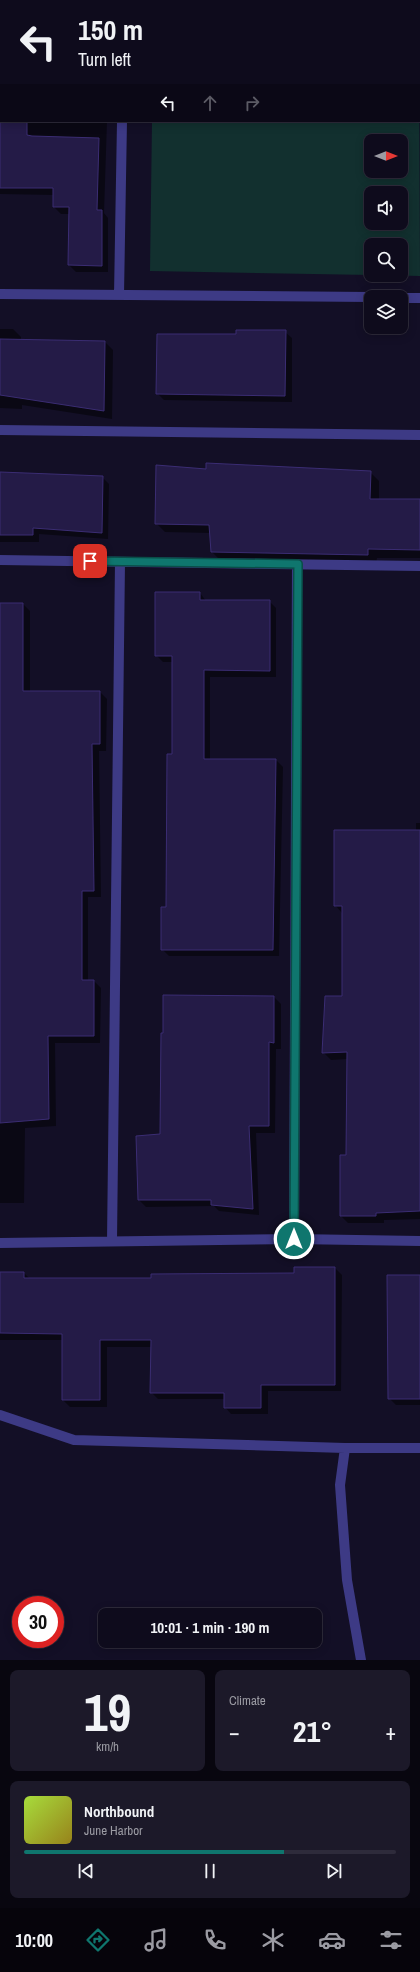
<!DOCTYPE html>
<html lang="en">
<head>
<meta charset="utf-8">
<style>
  :root { --surface:#0e0b1c; --page:#1c1929; --text:#f1f3f6; --muted:#9b9ba3; --line:#2e2b3b; --accent:#0f766e }
  body { margin:0; font-family:"Archivo Narrow",sans-serif; background:var(--page); color:var(--text); height:100vh; display:flex; flex-direction:column; font-size:15px; white-space:nowrap }
  * { box-sizing:border-box; margin:0 }
  p { font-size:13px; color:var(--muted) }
  .icon { flex:none; width:22px; height:22px; fill:none; stroke:currentColor; stroke-width:2; stroke-linecap:round; stroke-linejoin:round }
  .map { position:relative; height:1660px; overflow:hidden }
  .panel { display:flex; flex-direction:column; gap:10px; padding:10px; background:#08060f; flex:1 }
  .panel>* { flex:none }
  .guide { position:absolute; left:0px; top:0px; width:420px; height:122px; box-shadow:0 2px 10px #0003,0 0 0 1px var(--line); background:#0e0b1c; color:var(--text); overflow:hidden }
  .needle { width:26px; rotate:90deg }
  .fabs { position:absolute; left:364px; top:134px; display:grid; gap:8px }
  .fabs a { display:grid; place-items:center; width:44px; height:44px; border-radius:8px; background:var(--surface); box-shadow:0 2px 10px #0003,0 0 0 1px var(--line); font-size:20px }
  .speed { position:absolute; left:12px; top:1596px; display:flex; gap:8px; font-size:20px; font-weight:700; text-align:center }
  .speed>* { display:grid; place-content:center; width:52px; height:52px; border-radius:50%; background:var(--surface); box-shadow:0 2px 10px #0003,0 0 0 1px var(--line); line-height:1 }
  .speed .limit { border:6px solid #d22; background:#fff; color:#111 }
  .pin { position:absolute; display:grid; place-items:center; width:34px; height:34px; color:#fff; margin:-17px; border-radius:8px; box-shadow:0 2px 6px #0006 }
  .me { position:absolute; width:44px; margin:-22px; rotate:0deg; stroke-linejoin:round; filter:drop-shadow(0 0 3px #0008) }
  .turn { display:flex; align-items:center; gap:14px; height:84px; padding:0 12px; font-size:18px }
  .turn .icon { width:52px; height:52px; stroke-width:2.5 }
  .turn b { display:block; font-size:28px; line-height:34px }
  .lanes { display:flex; align-items:center; height:38px; padding:0 12px; background:#0003; justify-content:center; gap:20px; direction:ltr }
  .lanes .off { opacity:.35 }
  .big { font-size:30px; font-weight:800; line-height:1.1 }
  .panel .tile { flex:1; display:flex; flex-direction:column; justify-content:center; gap:6px; min-width:0; padding:0 14px; border-radius:8px; background:var(--page) }
  .panel .dial { align-items:center; gap:0 }
  .dial b { font-size:52px; line-height:1 }
  .song { display:flex; align-items:center; gap:12px }
  .cover { width:48px; height:48px; border-radius:6px; background:linear-gradient(135deg,hsl(80 70% 55%),hsl(50 70% 35%)) }
  .played { height:4px; border-radius:2px; background:linear-gradient(90deg,var(--accent) 70%,var(--line) 70%) }
  .keys { display:flex; justify-content:space-around; direction:ltr }
  .heat { display:flex; justify-content:space-between; align-items:center; font-size:22px; direction:ltr }
  .panel .tiles { flex:1; display:grid; gap:10px; grid-template-columns:1fr 1fr }
  .tile:last-child { grid-column:span 2 }
  .trip { position:absolute; left:98px; top:1608px; width:224px; height:40px; border-radius:8px; background:var(--surface); box-shadow:0 2px 10px #0003,0 0 0 1px var(--line); font-weight:800; line-height:40px; text-align:center }
  .menu { display:flex; height:64px; justify-content:space-around; align-items:center; background:#06040b; color:var(--muted) }
  .menu .icon { width:28px; height:28px }
  .menu .active { color:var(--accent) }
  .menu b { font-size:18px; color:var(--text) }
  .map>svg:first-child { display:block }
  .green { fill:#12302f; fill-rule:evenodd }
  .shadow { fill:#0007 }
  .building { fill:#241b47; stroke:#3b2d73 }
  .lines { fill:none; stroke-linecap:round; stroke-linejoin:round }
  .street { stroke:#3d3a85; stroke-width:10 }
  .route-casing { stroke:#0a4d48; stroke-width:10 }
  .route { stroke:#0f766e; stroke-width:7 }
</style>
</head>
<body>
<div class="map">
<svg width="420" height="1660" viewBox="0 0 420 1660">
  <rect width="100%" height="100%" fill="#130f26"/>
  <!-- green -->
  <path class="green" d="M419,45L420,276L373,275H401V245H371V275L150,271L152,121H419ZM371,141H401V171H371ZM371,193H401V223H371Z"/>
  <!-- shadow -->
  <path class="shadow" d="M0,0H103L1,1V121H107L104,213L108,218V272H76L69,265L70,214H61L54,207V195L0,194Z
    M172,0H275V1H173Z
    M334,0H418V1H335Z
    M0,329H13L21,337V340L105,342L113,350L112,419L22,405V409L0,408Z
    M285,332L292,338V402L164,400L157,393Z
    M207,470L370,472L379,481V500H420V558H377L376,563L221,561L212,552L211,533L165,532L156,523Z
    M0,473L102,477L109,484L108,539L39,534V542H0Z
    M200,593L206,601H269L276,608V677H210V760H276L283,767L279,956H169L162,949L167,908L173,755V662H163L156,655Z
    M0,604H23L30,611V692H100L107,699L106,751H99L101,897H88V981H94L101,988L100,1043H55L56,1126L25,1128L24,1203H0Z
    M416,823H420V1219L384,1220V1223H348L341,1216L347,1156L348,1059L331,1060L323,1052L343,997L342,913L335,905L416,831Z
    M274,997L281,1004V1049H276L275,1133H256L259,1215L219,1211L214,1206L146,1207L139,1200L161,1135L164,1034Z
    M295,1268H335L342,1275L341,1391H268V1414H231L225,1407V1399H158L151,1392L152,1347H107V1407H70L63,1400V1340H0V1273H24L30,1279H152L295,1274Z
    M420,1276V1405H396L389,1398Z"/>
  <!-- building -->
  <path class="building" d="M0,121H27V135L32,136L99,138L97,210H102V266L68,265L69,207H53V188H0Z
    M236,330H286L285,396L156,394L157,334H236Z
    M0,339L105,341L104,411L0,395Z
    M206,463L371,471L370,499H420V550L368,549V555L211,552L209,525L155,524L156,465L206,469Z
    M0,472L103,476L102,533L33,528V535H0Z
    M155,592H200V600H270V671L204,670V759H276L273,950H161V907H166L167,754H172V656H155Z
    M0,603H23V691H100V744H92L94,891H82V980H94V1036H48L49,1119L0,1123Z
    M334,830H420V1211L376,1213V1216H340V1155H346L347,1052L322,1053L325,996H342V906H334Z
    M163,995L274,996V1043L269,1042V1126H249L253,1209L211,1205V1200H138L136,1136L160,1134L161,1033H163Z
    M294,1267H335V1385H261V1408H224V1393H150L151,1340H100V1400H62V1334L0,1333V1272H24V1278H151V1274L294,1273Z
    M387,1275H420V1399H388Z"/>
  <g class="lines">
    <!-- street -->
    <path class="street" d="M123,1V0
      M305,1V0
      M419,22H420
      M0,294L371,297
      M119,295L122,121
      M401,298H420
      M0,430L420,435
      M0,560L420,566
      M294,1239L297,564
      M112,1241L120,562
      M0,1243L294,1239L420,1241
      M0,1415L74,1440L345,1448H420
      M345,1448L340,1485L347,1580L361,1660"/>
  </g>
  <g class="lines">
    <!-- route casing -->
    <g class="route-casing">
      <path id="route" d="M90,561L298,564L294,1239"/>
    </g>
    <!-- route -->
    <use href="#route" class="route"/>
  </g>
</svg>
<div class="fabs">
<a><svg class="needle" viewBox="-14 -14 28 28"><path d="M0-13l5 13h-10z" fill="#e53935"/><path d="M0 13l5-13h-10z" fill="#9b9ba3"/></svg></a>
<a><svg class="icon" aria-label="sound" viewBox="0 0 24 24"><path d="M4 9h4l5-4v14l-5-4H4zM17 9q2 3 0 6"/></svg></a>
<a><svg class="icon" aria-label="search" viewBox="0 0 24 24"><circle cx="10" cy="10" r="6"/><path d="M15 15l6 6"/></svg></a>
<a><svg class="icon" aria-label="layers" viewBox="0 0 24 24"><path d="M12 4l9 5-9 5-9-5zM3 14l9 5 9-5"/></svg></a>
</div>
<div class="speed"><div class="limit">30</div></div>
<div class="pin" style="left:90px;top:561px;background:#d93025"><svg class="icon" aria-label="arrive" viewBox="0 0 24 24"><path d="M6 21V4h12l-3 4 3 4H6"/></svg></div>
<svg class="me" style="left:294px;top:1239px" viewBox="-20 -20 40 40"><circle r="17" fill="#0f766e" stroke="#fff" stroke-width="3"/><path d="M0-11L8 9 0 5-8 9z" fill="#fff"/></svg>
<div class="trip">10:01 · 1 min · 190 m</div>
<div class="guide">
<div class="turn"><svg class="icon" aria-label="left" viewBox="0 0 24 24"><path d="M17 20v-9H6M10 6l-5 5 5 5"/></svg><div><b>150 m</b>Turn left</div></div>
<div class="lanes"><svg class="icon" aria-label="left" viewBox="0 0 24 24"><path d="M17 20v-9H6M10 6l-5 5 5 5"/></svg><svg class="icon off" aria-label="ahead" viewBox="0 0 24 24"><path d="M12 20V5M6 11l6-6 6 6"/></svg><svg class="icon off" aria-label="right" viewBox="0 0 24 24"><path d="M7 20v-9h11M14 6l5 5-5 5"/></svg></div>
</div>
</div>
<section class="panel">
<div class="tiles">
<div class="tile dial"><b>19</b><p>km/h</p></div>
<div class="tile"><p>Climate</p>
<div class="heat"><a>−</a><b class="big">21°</b><a>+</a></div>
</div>
<div class="tile">
<div class="song"><i class="cover"></i><div><b>Northbound</b><p>June Harbor</p></div></div>
<div class="played"></div>
<div class="keys"><svg class="icon" aria-label="previous" viewBox="0 0 24 24"><path d="M18 5L8 12l10 7zM5 5v14"/></svg><svg class="icon" aria-label="pause" viewBox="0 0 24 24"><path d="M8 5v14M16 5v14"/></svg><svg class="icon" aria-label="next" viewBox="0 0 24 24"><path d="M6 5l10 7-10 7zM19 5v14"/></svg></div>
</div>
</div>
</section>
<nav class="menu">
<b>10:00</b>
<svg class="icon active" aria-label="directions" viewBox="0 0 24 24"><path d="M12 3l9 9-9 9-9-9zM9 14v-3h6M13 9l2 2-2 2"/></svg>
<svg class="icon" aria-label="music" viewBox="0 0 24 24"><path d="M9 18V5l10-2v13"/><circle cx="6" cy="18" r="3"/><circle cx="16" cy="16" r="3"/></svg>
<svg class="icon" aria-label="phone" viewBox="0 0 24 24"><path d="M5 4h4l2 5-3 2q2 4 5 5l2-3 5 2v4C11 20 4 13 5 4z"/></svg>
<svg class="icon" aria-label="climate" viewBox="0 0 24 24"><path d="M12 3v18M4 7l16 10M4 17L20 7"/></svg>
<svg class="icon" aria-label="car" viewBox="0 0 24 24"><path d="M5 17H2v-5l4-1 3-4h7l3 4 3 1v5h-3M9 17h6M6 11h13"/><circle cx="7" cy="17" r="2"/><circle cx="17" cy="17" r="2"/></svg>
<svg class="icon" aria-label="filters" viewBox="0 0 24 24"><path d="M4 7h16M4 17h16"/><circle cx="9" cy="7" r="2"/><circle cx="15" cy="17" r="2"/></svg>
</nav>
</body>
</html>
